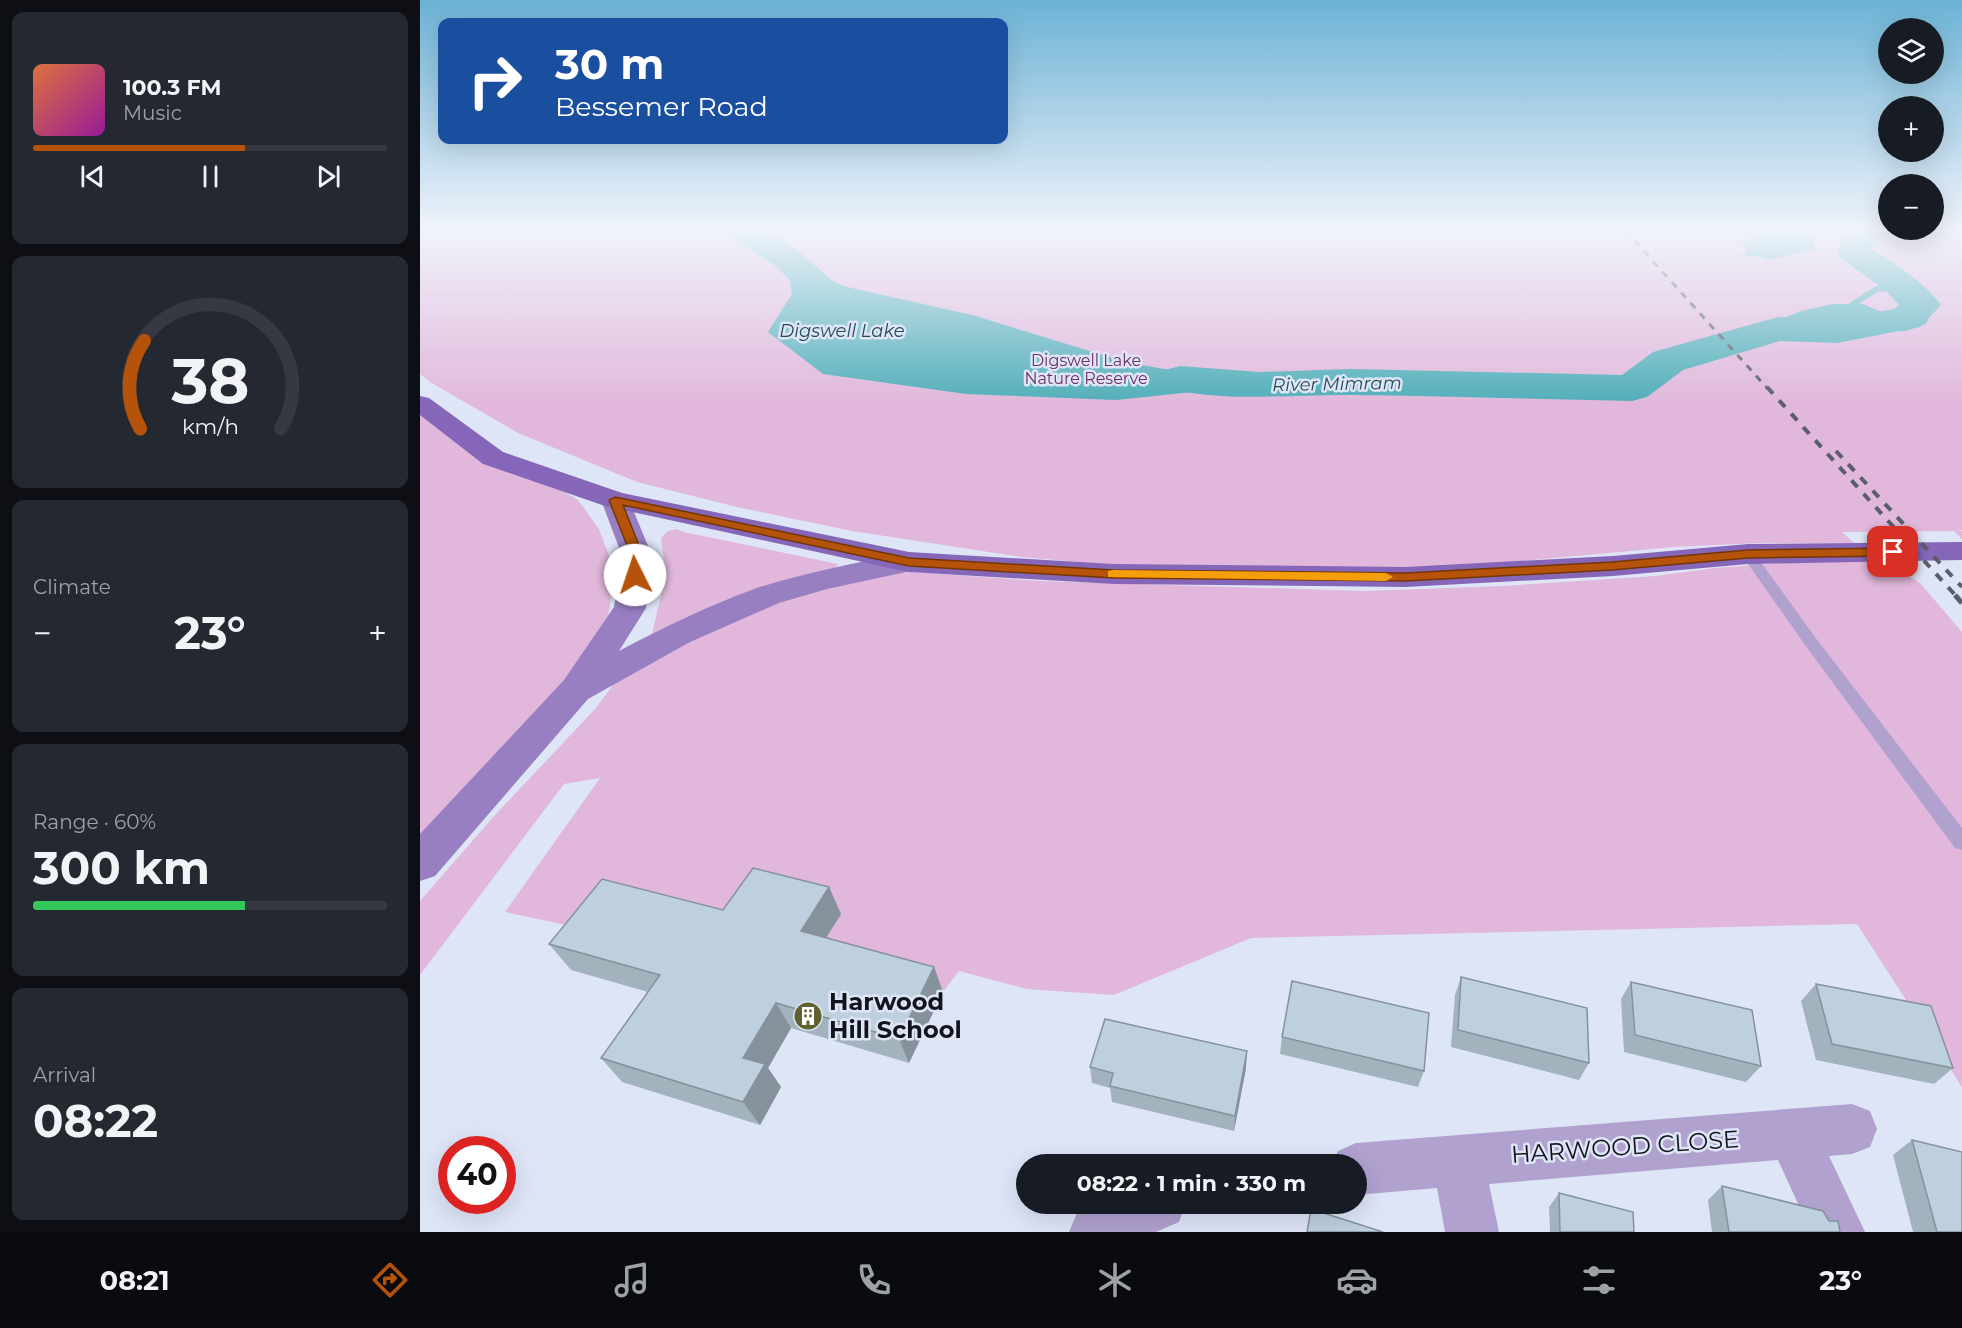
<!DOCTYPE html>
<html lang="en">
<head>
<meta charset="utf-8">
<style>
  :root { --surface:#171b24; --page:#242831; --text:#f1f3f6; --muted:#9ea1a6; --line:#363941; --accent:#b45309 }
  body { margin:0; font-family:Montserrat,sans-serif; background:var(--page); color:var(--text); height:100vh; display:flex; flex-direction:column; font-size:22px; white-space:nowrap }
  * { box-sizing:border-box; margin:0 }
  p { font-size:20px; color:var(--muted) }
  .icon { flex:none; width:33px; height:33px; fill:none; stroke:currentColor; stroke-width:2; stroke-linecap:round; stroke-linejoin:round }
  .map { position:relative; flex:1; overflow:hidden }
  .drawer { display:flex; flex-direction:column; gap:12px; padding:12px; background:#0d0f14; width:420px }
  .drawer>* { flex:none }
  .banner { position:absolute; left:18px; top:18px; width:570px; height:126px; border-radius:12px; box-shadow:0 6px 24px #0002; background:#1a4fa0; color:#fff; overflow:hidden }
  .tools { position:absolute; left:1458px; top:18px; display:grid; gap:12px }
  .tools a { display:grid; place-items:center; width:66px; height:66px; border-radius:50%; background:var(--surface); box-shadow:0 6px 24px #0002; font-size:30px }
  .speed { position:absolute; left:18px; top:1136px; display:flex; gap:12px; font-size:30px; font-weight:700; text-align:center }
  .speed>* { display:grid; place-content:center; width:78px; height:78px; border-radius:50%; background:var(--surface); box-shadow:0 6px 24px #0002; line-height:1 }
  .speed .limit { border:9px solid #d22; background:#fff; color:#111 }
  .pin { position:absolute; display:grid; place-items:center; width:51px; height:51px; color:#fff; margin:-26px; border-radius:12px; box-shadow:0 3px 9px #0006 }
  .me { position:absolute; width:66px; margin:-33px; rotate:356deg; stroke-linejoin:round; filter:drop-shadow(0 0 4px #0008) }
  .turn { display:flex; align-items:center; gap:21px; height:126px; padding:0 18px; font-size:27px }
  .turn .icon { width:78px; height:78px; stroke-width:2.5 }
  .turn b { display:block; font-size:42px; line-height:51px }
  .big { font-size:45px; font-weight:700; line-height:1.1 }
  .drawer .widget { flex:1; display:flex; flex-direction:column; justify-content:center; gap:9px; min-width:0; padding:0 21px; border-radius:12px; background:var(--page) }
  .drawer .dial { align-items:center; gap:0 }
  .dial svg { height:156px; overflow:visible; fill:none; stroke:var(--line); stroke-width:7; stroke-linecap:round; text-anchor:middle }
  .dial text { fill:var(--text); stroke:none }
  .song { display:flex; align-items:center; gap:18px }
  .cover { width:72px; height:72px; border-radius:9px; background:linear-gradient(135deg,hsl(20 70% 55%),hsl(300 70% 35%)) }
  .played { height:6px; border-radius:3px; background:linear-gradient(90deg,var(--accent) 60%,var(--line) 60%) }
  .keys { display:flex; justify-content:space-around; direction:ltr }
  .heat { display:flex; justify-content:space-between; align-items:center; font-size:33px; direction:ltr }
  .charge { height:9px; border-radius:4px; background:linear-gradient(90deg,#34c759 60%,var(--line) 0) }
  .trip { position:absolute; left:596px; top:1154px; width:351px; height:60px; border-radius:30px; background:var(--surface); box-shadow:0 6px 24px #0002; font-weight:700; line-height:60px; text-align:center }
  .menu { display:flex; height:96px; justify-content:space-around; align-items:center; background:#090b0e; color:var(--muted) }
  .menu .icon { width:42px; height:42px }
  .menu .active { color:var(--accent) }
  .menu b { font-size:27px; color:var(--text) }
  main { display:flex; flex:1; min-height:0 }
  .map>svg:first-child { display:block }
  .green { fill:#e1b8db }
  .water { fill:#51aeb9 }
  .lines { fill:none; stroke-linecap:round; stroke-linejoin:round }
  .stream { stroke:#51aeb9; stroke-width:6 }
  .river { fill:#51aeb9; fill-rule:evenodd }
  .lane { fill:#b0a1cf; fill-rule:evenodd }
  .street { fill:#b0a1cf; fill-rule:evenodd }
  .secondary { fill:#977fc2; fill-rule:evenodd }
  .primary { fill:#8566b8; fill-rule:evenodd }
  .rail-far2 { stroke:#5b5e69; stroke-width:3; stroke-dasharray:7 7; stroke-linecap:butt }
  .rail-far1 { stroke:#5b5e69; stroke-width:4; stroke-dasharray:9 9; stroke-linecap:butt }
  .rail { stroke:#5b5e69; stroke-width:5; stroke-dasharray:12 12; stroke-linecap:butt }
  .wall { fill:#a3b3be }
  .shaded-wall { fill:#85929b }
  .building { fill:#bed0dd; stroke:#85929b; stroke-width:1.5 }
  .route { fill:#b45309; stroke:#753606; stroke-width:1.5 }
  .slow { fill:#f59e0b }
  .labels { text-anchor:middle; stroke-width:5; stroke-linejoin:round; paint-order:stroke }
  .far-park-label { font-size:16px; fill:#6f2f69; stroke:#dee5f7 }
  .far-water-label { font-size:18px; font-style:italic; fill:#244e53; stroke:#dee5f7 }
  .near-poi-label { font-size:24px; font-weight:bold; fill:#12141b; stroke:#dee5f7; text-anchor:start }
  .near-street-label { font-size:24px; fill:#12141b; stroke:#dee5f7 }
</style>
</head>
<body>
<main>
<section class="drawer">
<div class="widget">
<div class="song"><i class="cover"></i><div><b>100.3 FM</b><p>Music</p></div></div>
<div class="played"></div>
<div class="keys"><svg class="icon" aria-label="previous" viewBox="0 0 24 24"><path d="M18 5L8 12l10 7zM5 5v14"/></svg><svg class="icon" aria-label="pause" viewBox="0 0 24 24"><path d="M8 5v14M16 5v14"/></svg><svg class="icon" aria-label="next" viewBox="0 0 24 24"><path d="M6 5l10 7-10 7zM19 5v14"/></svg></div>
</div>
<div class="widget dial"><svg viewBox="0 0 100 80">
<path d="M14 69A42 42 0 1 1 86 69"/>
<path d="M14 69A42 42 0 0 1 16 24" stroke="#b45309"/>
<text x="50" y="56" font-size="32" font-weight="700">38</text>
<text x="50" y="72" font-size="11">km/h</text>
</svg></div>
<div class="widget"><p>Climate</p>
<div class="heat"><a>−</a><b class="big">23°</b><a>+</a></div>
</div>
<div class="widget"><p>Range · 60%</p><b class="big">300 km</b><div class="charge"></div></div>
<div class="widget"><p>Arrival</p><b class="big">08:22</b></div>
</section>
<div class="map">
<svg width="1542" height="1232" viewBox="0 0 1542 1232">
  <rect width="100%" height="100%" fill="#dee5f7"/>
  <!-- green -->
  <path class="green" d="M7,230H1542V530L1539,531H1542V539L1534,531L1422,532L1434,543H1339L1254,547L1067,564L929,570L727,568L601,557L432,531L321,508L217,482L98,433L10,382L0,374V233Z
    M0,408L158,500L179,529L194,569L189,612L173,646L0,852Z
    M257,529L264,532L418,564L415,568L231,638L246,574L241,538L248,531Z
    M1464,560L1500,583L1542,632V1087L1437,924L831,938L694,995L606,989L539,971L523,992L319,936L180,932L85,912L180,778L144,784L0,975V901L75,815L176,708L195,682L318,616L463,570L620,581L945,591L1083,586L1235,576L1296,568L1388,561Z"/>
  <!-- water -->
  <path class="water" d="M1344,230H1393L1395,249L1348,260L1336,256H1321L1328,251L1321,244Z
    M365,257L423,286L552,315L709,363L839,385L696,400L546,394L403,374L348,332L372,294Z
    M1413,304H1443L1459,311H1474L1502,304L1510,314L1506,324L1486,331L1378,333L1366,329L1357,321L1381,311Z"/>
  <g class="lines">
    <!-- stream -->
    <path class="stream" d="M1433,304L1457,289L1484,287"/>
    <!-- river -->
    <path class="river" d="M306,230H346L377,250L437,302L443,310L437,318L424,321L411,318L353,264L310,237Z
      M1428,230H1461L1452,249C1476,265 1505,282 1521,305L1500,327L1417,343L1360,341L1263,370L1227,397L1212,401C1119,399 1025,396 932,395C870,394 806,403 745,388L739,379L745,370L760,366L839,372L930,369L1202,375L1233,352L1358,317L1417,319L1474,309L1479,305L1465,290L1422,259L1417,252Z"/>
    <!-- lane -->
    <path class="lane" d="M1328,550L1333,551L1395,637L1542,828V850L1535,848L1385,645L1321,554Z"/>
    <!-- street -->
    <path class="street" d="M1432,1104L1450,1111L1457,1129L1450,1147L1432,1154L1409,1156L1445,1232H1391L1358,1160L1069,1184L1079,1232H1025L1017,1188L936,1195V1164H912L918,1151L936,1143Z
      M680,1203H766L759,1222L736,1232H649L657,1213Z"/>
    <!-- secondary -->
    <path class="secondary" d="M195,491L205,494L209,500L233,558L226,608L199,651C244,627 290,605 337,588C387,572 438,563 489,552L500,555L504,562L500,569L407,589L359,603L270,642L168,699L15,876L0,881V834L144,680L194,607L203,558L181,500L185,494Z"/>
    <!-- primary -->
    <path class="primary" d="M0,396L9,398L83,452L202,493L489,552L694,564L986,567L1193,556L1328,544L1542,542V560L1328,564L1193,576L986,587L694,584L489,572L185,506L63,464L0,415Z"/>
    <!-- rail-far2 -->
    <path class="rail-far2" d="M1205,230L1348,389"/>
    <!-- rail-far1 -->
    <path class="rail-far1" d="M1347,387L1536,596
      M1416,451L1542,587"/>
    <!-- rail -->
    <path class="rail" d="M1535,595L1542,603"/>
  </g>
  <!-- wall -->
  <path class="wall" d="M409,887L421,914L406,938L514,967L523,992L489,1063L371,1028L348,1068L361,1087L340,1125L202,1082L181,1058L228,992L151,970L129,944L303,910Z
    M1041,977L1169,1063L1159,1080L1031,1047L1035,995Z
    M1211,982L1341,1066L1326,1082L1204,1052L1201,999Z
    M1396,984L1533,1068L1514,1084L1396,1060L1381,1001Z
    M862,1037L1004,1071L998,1087L860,1054Z
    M670,1067L826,1068L814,1131L692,1102L690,1088L672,1083Z
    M1492,1140L1542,1232H1493L1473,1155Z
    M1302,1186L1409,1221L1420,1232H1292L1288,1200Z
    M1139,1193L1214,1232H1130L1129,1207Z"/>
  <!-- shaded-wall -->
  <path class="shaded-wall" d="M409,887L421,914L394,957L381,931Z
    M514,967L523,992L489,1063L479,1039Z
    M356,1003L371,1028L348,1068L361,1087L340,1125L323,1102V1058Z
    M827,1051L826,1068L814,1131L815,1116Z"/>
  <!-- building -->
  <path class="building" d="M333,868L409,887L381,931L514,967L479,1039L356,1003L323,1058L345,1064L323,1102L181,1058L240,975L129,944L182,879L303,910Z
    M1041,977L1167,1008L1169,1063L1038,1030Z
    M872,981L1009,1013L1004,1071L862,1037Z
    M1211,982L1332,1010L1341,1066L1215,1035Z
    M1396,984L1511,1006L1533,1068L1412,1044Z
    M685,1019L827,1051L815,1116L690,1086L693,1073L670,1067Z
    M1492,1140L1542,1152V1232H1517Z
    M1302,1186L1403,1211L1409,1221H1418L1420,1232H1309Z
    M1139,1193L1213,1212L1214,1232H1140Z
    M891,1209L963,1232H887Z"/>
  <!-- sky -->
  <linearGradient id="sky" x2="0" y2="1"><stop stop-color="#6bb2d5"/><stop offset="0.57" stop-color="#f0f3fb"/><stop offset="1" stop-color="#f0f3fb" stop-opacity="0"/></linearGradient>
  <rect width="1542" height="403" fill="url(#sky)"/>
  <!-- route -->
  <path class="route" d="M195,497L489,558L694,570L986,573L1192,562L1328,550L1473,548L1479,552L1473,556L1328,558L1192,570L986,581L694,578L489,566L203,505L224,558L222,575L215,579L209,575L212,558L189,500Z"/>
  <!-- slow -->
  <path class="slow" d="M693,570L966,573L973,577L966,581L688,577V571Z"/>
  <!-- icons -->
  <defs>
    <g id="building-disc" transform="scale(1.5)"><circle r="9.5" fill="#5e602e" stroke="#dee5f7"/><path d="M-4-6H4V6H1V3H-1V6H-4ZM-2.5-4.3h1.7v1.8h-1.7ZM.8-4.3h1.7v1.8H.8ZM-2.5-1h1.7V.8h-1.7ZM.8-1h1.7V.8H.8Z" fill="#fff"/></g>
  </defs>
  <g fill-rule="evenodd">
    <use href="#building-disc" x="388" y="1016"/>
  </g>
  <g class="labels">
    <!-- far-park labels -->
    <g class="far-park-label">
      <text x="666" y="366">Digswell Lake<tspan x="666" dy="18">Nature Reserve</tspan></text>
    </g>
    <!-- far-water labels -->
    <g class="far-water-label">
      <text x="422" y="337">Digswell Lake</text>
      <text transform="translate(917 384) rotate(-1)" y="6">River Mimram</text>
    </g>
    <!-- near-poi labels -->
    <g class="near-poi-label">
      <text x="409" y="1010">Harwood<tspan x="409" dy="28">Hill School</tspan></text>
    </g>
    <!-- near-street labels -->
    <g class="near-street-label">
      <text transform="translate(1205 1147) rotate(-4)" y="8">HARWOOD CLOSE</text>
    </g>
  </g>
</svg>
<div class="tools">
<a><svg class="icon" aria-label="layers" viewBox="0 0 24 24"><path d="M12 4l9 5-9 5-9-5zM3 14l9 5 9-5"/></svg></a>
<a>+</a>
<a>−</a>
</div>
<div class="speed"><div class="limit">40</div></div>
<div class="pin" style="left:1473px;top:552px;background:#d93025"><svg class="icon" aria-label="arrive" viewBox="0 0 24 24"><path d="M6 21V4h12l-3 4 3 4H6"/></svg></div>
<svg class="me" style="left:215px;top:575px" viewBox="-20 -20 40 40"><circle r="19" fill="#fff"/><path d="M0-13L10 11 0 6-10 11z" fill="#b45309"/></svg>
<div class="trip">08:22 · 1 min · 330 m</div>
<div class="banner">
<div class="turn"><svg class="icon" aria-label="right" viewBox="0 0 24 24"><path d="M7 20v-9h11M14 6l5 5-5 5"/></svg><div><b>30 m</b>Bessemer Road</div></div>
</div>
</div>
</main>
<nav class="menu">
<b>08:21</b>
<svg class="icon active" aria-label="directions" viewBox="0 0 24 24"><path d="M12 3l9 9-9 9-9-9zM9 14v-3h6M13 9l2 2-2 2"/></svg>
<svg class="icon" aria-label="music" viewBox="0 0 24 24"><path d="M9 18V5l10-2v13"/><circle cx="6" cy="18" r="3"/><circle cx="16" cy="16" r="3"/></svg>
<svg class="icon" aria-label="phone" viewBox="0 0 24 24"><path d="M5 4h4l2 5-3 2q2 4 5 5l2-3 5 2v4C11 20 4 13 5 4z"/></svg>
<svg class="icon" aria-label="climate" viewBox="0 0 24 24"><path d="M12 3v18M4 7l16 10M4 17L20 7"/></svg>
<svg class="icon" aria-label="car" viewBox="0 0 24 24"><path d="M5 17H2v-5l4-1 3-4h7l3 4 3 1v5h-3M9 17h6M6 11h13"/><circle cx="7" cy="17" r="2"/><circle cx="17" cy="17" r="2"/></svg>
<svg class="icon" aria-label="filters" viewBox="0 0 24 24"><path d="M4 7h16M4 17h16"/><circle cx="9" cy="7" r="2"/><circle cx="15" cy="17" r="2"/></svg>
<b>23°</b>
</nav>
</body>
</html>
